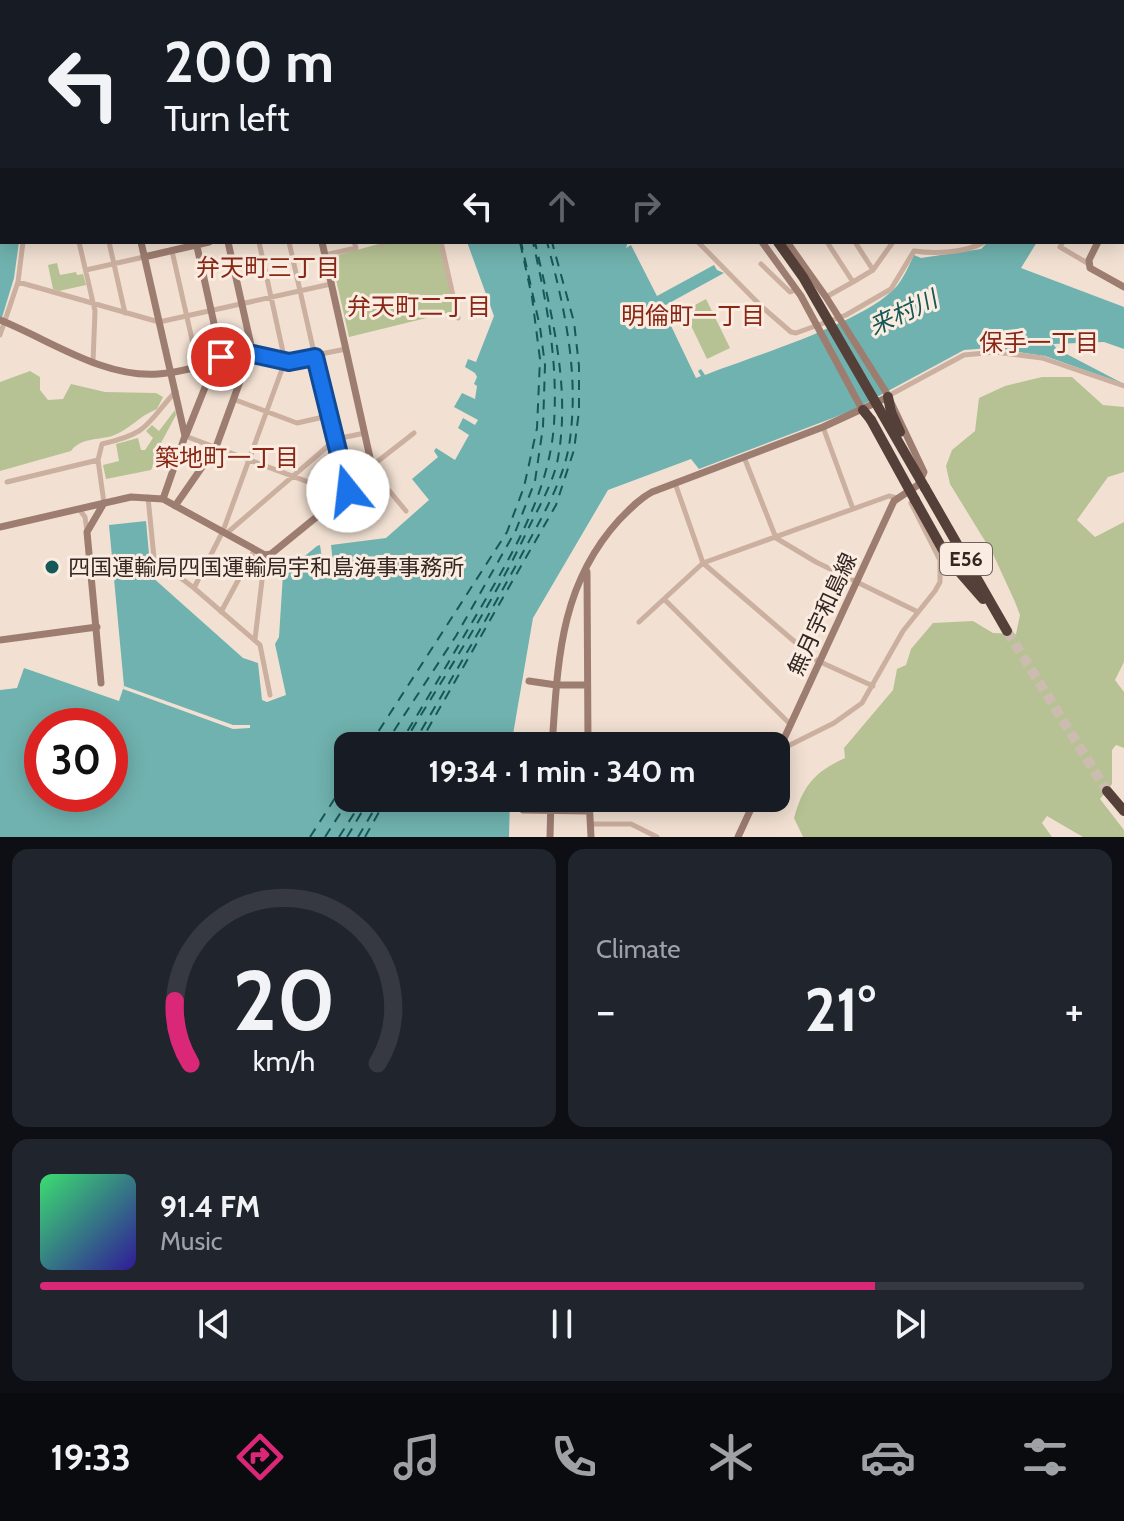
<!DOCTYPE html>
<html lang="en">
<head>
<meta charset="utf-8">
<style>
  :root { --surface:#171b24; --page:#20242c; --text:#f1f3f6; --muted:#9ea1a6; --line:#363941; --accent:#db2777 }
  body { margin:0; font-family:Cabin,"Noto Sans JP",sans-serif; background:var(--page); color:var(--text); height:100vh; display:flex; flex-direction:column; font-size:30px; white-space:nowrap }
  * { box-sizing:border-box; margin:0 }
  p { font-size:26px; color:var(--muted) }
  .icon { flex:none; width:44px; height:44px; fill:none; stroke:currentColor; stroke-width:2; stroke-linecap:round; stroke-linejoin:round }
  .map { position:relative; height:837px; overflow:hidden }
  .drawer { display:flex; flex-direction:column; gap:12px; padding:12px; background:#0d0f14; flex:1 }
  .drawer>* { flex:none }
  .guide { position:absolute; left:0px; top:0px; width:1124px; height:244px; box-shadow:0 4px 20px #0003; background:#171b24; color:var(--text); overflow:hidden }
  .speed { position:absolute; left:24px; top:708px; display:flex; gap:16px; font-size:40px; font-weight:700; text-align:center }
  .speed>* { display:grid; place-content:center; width:104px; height:104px; border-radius:50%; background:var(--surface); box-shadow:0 4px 20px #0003; line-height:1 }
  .speed .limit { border:12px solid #d22; background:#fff; color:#111 }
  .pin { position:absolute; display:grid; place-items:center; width:68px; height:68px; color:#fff; margin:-34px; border:4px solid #fff; border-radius:50%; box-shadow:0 2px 8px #0007 }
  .me { position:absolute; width:88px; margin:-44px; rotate:344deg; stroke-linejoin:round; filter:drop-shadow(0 0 6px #0008) }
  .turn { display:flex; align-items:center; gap:28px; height:168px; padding:0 32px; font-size:36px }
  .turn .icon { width:104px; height:104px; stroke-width:2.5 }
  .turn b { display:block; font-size:56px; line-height:68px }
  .lanes { display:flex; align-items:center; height:76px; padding:0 32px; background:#0003; justify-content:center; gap:40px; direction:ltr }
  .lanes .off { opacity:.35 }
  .big { font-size:60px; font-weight:700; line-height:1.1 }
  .drawer .widget { flex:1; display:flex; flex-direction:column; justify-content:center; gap:12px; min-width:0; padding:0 28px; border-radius:16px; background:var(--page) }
  .drawer .dial { align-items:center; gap:0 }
  .dial svg { height:208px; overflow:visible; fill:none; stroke:var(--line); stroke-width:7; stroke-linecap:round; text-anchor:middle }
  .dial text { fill:var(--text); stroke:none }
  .song { display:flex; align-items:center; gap:24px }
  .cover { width:96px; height:96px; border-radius:12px; background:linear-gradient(135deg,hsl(140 70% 55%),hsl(250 70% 35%)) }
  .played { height:8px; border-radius:4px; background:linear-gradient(90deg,var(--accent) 80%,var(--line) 80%) }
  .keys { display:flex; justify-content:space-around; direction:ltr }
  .heat { display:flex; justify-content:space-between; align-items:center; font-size:44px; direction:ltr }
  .drawer .tiles { flex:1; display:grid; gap:12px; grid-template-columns:1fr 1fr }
  .widget:last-child { grid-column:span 2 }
  .trip { position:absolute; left:334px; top:732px; width:456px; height:80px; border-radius:16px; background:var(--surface); box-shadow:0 4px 20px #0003; font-weight:700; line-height:80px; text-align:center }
  .tabs { display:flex; height:128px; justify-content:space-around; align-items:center; background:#090b0e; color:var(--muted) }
  .tabs .icon { width:56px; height:56px }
  .tabs .current { color:var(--accent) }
  .tabs b { font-size:36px; color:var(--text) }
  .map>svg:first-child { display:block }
  .green { fill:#b6c293 }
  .water { fill:#70b2af; fill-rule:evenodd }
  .pier { fill:#f2e1d3 }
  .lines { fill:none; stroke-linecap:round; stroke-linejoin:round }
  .ferry { stroke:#165857; stroke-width:2; stroke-dasharray:10 8; stroke-linecap:butt }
  .highway-tunnel { stroke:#ccbcb0; stroke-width:10; stroke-dasharray:10 5; stroke-linecap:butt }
  .street { stroke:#cbaf9f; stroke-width:5 }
  .secondary { stroke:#9e7d71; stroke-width:7 }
  .highway { stroke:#554039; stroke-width:10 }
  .highway-bridge { stroke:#554039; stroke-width:10 }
  .route-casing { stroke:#114b97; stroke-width:20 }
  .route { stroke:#1a73e8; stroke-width:14 }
  .poi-dot { fill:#165857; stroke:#faece0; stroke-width:3 }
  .labels { text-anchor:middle; stroke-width:6; stroke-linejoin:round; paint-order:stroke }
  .shield { fill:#faece0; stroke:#6f625c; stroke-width:2 }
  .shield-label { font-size:20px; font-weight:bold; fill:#342723 }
  .poi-label { font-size:22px; fill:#342723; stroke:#faece0; text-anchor:start }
  .street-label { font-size:22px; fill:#342723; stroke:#faece0 }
  .neighbourhood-label { font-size:24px; fill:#892716; stroke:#faece0 }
  .water-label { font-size:24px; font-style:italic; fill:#165857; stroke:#faece0 }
</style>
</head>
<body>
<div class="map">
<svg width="1124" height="837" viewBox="0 0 1124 837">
  <rect width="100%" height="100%" fill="#f2e1d3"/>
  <!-- green -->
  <path class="green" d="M386,242H439L455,311L349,337L331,257Z
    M57,263L60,275L76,272L77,275L83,274L86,285L59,291L53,289L48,265Z
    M706,299L730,348L707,359L684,311Z
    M30,371L40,377V390L48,400L63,399L71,384L105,392L156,393L163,397L157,409C139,416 129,430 112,436C98,440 80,438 71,451L0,471V382Z
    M1042,377H1072L1103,405L1124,407V472L1108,477L1077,520L1095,537L1124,522V662L1115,680L1124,692V748L1116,745L1112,750V784L1100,799L1124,830V837H1083L1047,816L1042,823L1052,837H803L794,818C803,786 814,772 845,758L844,748L893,690L897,669L906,665L911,649L933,623L973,621L993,633L1016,634L1020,615L1015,602L993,554L950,484L946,466L952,450L975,431L979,398L1005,386Z
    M175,410L176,415L161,443L167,446L161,461L156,460L151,470L106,479L103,465L119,461L116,444L138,438L141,450H145L153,438L146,431L152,425L159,431Z"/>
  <!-- water -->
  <path class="water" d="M0,78L2,242H19L14,278L0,324Z
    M467,242H628L626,248L631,245L657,296L714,265L717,270L724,273L662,307L696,378L701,376L698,371L701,369L705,375C752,357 865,322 896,287C904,278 909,265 914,255L921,258L981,249L988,242H1037L1021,268L1124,307V349L1104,342L1053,344L1057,349L1124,384L1045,356L990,348L964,350L851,411L699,469L691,459L608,490L533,618L511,746H348V798H510L509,837H0V690L17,688L24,668L119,701L124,686L109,525L146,521L151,576L243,658L258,663L262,700L267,702L286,695L275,644L279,637L283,574L317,546L320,545L324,573L334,572L331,545L386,538L429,500L412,479L438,457L434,451L436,448L455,460L469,435L458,428L463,418L475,425L478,420L454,407L462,393L475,399L477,386L474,384L477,377L475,373L465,367L468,359L476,362L494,316ZM42,726H110V794H42Z"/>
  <!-- pier -->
  <path class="pier" d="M124,686L233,725H250V728L233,729L123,689Z"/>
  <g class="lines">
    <!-- ferry -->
    <path class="ferry" d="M369,746L507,532L524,487L537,428L540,359L532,297L520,242
      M384,746L456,636L516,530L535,481L543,427L545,365L540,327L521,242
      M398,746C421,710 442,673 464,636C502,571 549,500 554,424C558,359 547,305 533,242
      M402,746C446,673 494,602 530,525C540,505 554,481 558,458C571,386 551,312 535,242
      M412,746C449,683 486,621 521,556C539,522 562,485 569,446C580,376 565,309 547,242
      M418,746L556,505L574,450L579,411V366L574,322L552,242
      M310,837L348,778
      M325,837L350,798
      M339,837L364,798
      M347,837L370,798
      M358,837L381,798
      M365,837L387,798"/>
    <!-- highway-tunnel -->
    <path class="highway-tunnel" d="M1007,631L1107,791"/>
    <!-- street -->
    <path class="street" d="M24,0L25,2
      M54,0V2
      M116,0V2
      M147,0V2
      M204,0V2
      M234,0V2
      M256,0L258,2
      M409,0L410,2
      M441,0L442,2
      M542,0L543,2
      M618,0L619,2
      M646,0L647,2
      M102,2L112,0
      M1003,2V0
      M1072,2L1073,0
      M1086,2L1087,0
      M1122,20L1124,18
      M0,25H2
      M0,48L2,61
      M1122,88L1124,89
      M79,242L95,311L93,362
      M109,242L125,313
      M289,242L334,441L348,491
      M381,242L382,245
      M441,242L458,318
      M698,242L762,307L791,332L796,333L846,315L891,289L914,251C934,254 966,253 984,242
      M1063,242L1060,247L1089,264
      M172,251L198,366
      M325,255L356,248L354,242
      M761,264L790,292L796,290
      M86,270L144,257
      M873,270L893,242
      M18,282L159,322L331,284
      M853,282L873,270L855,242
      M826,297L853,282L827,242
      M0,335L18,282L23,242
      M250,354L285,361L259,242
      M888,396L964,355L996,352L1042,358L1124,386
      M233,399L297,423L328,416
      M823,427L853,509
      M185,436L343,495
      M744,457L776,538L816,562L918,612
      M373,465L414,433
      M373,471L406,511
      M7,482L98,460
      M675,483L703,563L816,660L873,686
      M148,497L154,558L194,588L260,645L270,695
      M104,503L98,460L102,444C150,433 145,425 176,391
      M79,509L85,517L87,531
      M227,533L336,439L365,433
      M194,588L223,531L285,361L346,349
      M665,600L790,724
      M221,612L255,549
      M639,622L703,563L889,496L897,498
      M255,639L265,555
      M780,750L834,723L862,703L903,631L935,591L940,582V560L911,503
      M681,798L697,803L698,798
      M591,824H631L657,837"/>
    <!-- secondary -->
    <path class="secondary" d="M84,0V2
      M173,0V2
      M267,0V2
      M473,0L475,2
      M677,0V2
      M316,2L318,0
      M593,2L599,0
      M966,2V0
      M1122,193L1124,189
      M196,242L222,360
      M762,242L801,296L864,413
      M1098,242L1089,260L1090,268L1124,287
      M144,257L209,242
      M0,320C50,340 103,378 158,374C190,372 219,359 250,354L251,345L228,242
      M186,435L212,370V363
      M163,499L265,555L271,554L373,471L322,242
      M175,506L216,447L250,354
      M0,527L131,497L163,499L185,436L141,242
      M587,572L588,746
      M0,640L97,627
      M529,681L556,685H587
      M101,683L87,532L104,503
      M518,737L553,738
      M552,746C558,662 559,586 619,520C630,509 639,499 652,492L823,427L888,397
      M776,756L894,501L918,485L924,472L886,392L826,297L787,242
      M589,798L591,837
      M523,810L590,811
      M550,837L551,798
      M738,837L756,798"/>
    <!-- highway -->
    <path class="highway" d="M384,0L385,2
      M873,0L895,2
      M1122,29L1124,30
      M0,209H2
      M0,223L2,222
      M888,397L891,412
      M863,410L871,420
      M925,488L1007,631
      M915,500L948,559L983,599
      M1107,791L1124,811"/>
    <!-- highway-bridge -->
    <path class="highway-bridge" d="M778,242L803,277L925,488
      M891,412L900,432
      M871,420L915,500"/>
  </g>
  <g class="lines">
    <!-- route casing -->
    <g class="route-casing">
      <path id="route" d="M221,357L222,360L253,354L289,362L315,357L348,491"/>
    </g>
    <!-- route -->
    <use href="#route" class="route"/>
  </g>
  <!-- markers -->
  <circle class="poi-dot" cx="52" cy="567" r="8"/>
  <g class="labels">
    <!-- shield labels -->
    <rect class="shield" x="940" y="543" width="52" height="32" rx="6"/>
    <g class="shield-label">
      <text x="966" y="566">E56</text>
    </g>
    <!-- poi labels -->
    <g class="poi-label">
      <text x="68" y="575">四国運輸局四国運輸局宇和島海事事務所</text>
    </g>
    <!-- street labels -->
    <g class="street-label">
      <text transform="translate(822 614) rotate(-65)" y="8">無月宇和島線</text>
    </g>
    <!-- neighbourhood labels -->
    <g class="neighbourhood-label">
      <text x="268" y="276">弁天町三丁目</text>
      <text x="419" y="315">弁天町二丁目</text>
      <text x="693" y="324">明倫町一丁目</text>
      <text x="1039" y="351">保手一丁目</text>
      <text x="227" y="466">築地町一丁目</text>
    </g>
    <!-- water labels -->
    <g class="water-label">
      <text transform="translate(903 313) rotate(-25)" y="8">来村川</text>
    </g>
  </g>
</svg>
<div class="speed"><div class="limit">30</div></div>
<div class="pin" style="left:221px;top:357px;background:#d93025"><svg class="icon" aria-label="arrive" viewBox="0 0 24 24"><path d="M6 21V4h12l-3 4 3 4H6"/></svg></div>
<svg class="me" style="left:348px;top:491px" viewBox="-20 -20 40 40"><circle r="19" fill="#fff"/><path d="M0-13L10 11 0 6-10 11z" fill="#1a73e8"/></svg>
<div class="trip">19:34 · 1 min · 340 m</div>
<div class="guide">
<div class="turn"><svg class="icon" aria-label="left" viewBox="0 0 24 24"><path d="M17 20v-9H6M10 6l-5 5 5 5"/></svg><div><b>200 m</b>Turn left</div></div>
<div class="lanes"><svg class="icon" aria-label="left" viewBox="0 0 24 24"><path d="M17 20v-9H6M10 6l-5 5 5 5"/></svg><svg class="icon off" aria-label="ahead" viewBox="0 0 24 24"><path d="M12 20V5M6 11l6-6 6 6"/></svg><svg class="icon off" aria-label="right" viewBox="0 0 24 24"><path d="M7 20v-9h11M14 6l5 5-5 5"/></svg></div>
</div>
</div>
<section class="drawer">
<div class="tiles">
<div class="widget dial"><svg viewBox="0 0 100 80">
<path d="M14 69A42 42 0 1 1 86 69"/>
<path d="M14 69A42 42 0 0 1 8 45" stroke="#db2777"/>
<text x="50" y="56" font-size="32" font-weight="700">20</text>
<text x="50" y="72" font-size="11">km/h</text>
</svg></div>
<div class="widget"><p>Climate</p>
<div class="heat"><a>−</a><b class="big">21°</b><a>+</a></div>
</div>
<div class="widget">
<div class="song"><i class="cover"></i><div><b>91.4 FM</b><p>Music</p></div></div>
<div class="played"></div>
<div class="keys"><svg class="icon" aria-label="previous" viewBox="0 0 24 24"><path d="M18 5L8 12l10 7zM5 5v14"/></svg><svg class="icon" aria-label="pause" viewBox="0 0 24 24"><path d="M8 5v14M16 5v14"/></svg><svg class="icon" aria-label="next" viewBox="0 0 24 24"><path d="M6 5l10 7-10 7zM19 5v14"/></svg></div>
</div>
</div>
</section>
<nav class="tabs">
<b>19:33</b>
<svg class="icon current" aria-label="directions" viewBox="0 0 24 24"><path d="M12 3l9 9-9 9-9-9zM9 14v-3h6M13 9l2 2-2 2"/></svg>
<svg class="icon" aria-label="music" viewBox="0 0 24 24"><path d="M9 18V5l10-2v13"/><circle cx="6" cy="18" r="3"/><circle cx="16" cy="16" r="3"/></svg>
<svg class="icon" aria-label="phone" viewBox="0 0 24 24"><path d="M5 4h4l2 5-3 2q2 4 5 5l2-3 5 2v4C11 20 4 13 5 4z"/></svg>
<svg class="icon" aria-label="climate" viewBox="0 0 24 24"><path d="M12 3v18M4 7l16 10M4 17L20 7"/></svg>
<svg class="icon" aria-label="car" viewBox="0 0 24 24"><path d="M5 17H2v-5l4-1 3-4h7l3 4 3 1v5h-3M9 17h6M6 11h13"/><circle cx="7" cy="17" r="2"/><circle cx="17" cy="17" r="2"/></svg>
<svg class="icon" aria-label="filters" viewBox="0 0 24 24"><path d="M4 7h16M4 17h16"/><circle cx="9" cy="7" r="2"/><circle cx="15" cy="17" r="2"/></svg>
</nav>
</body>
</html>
